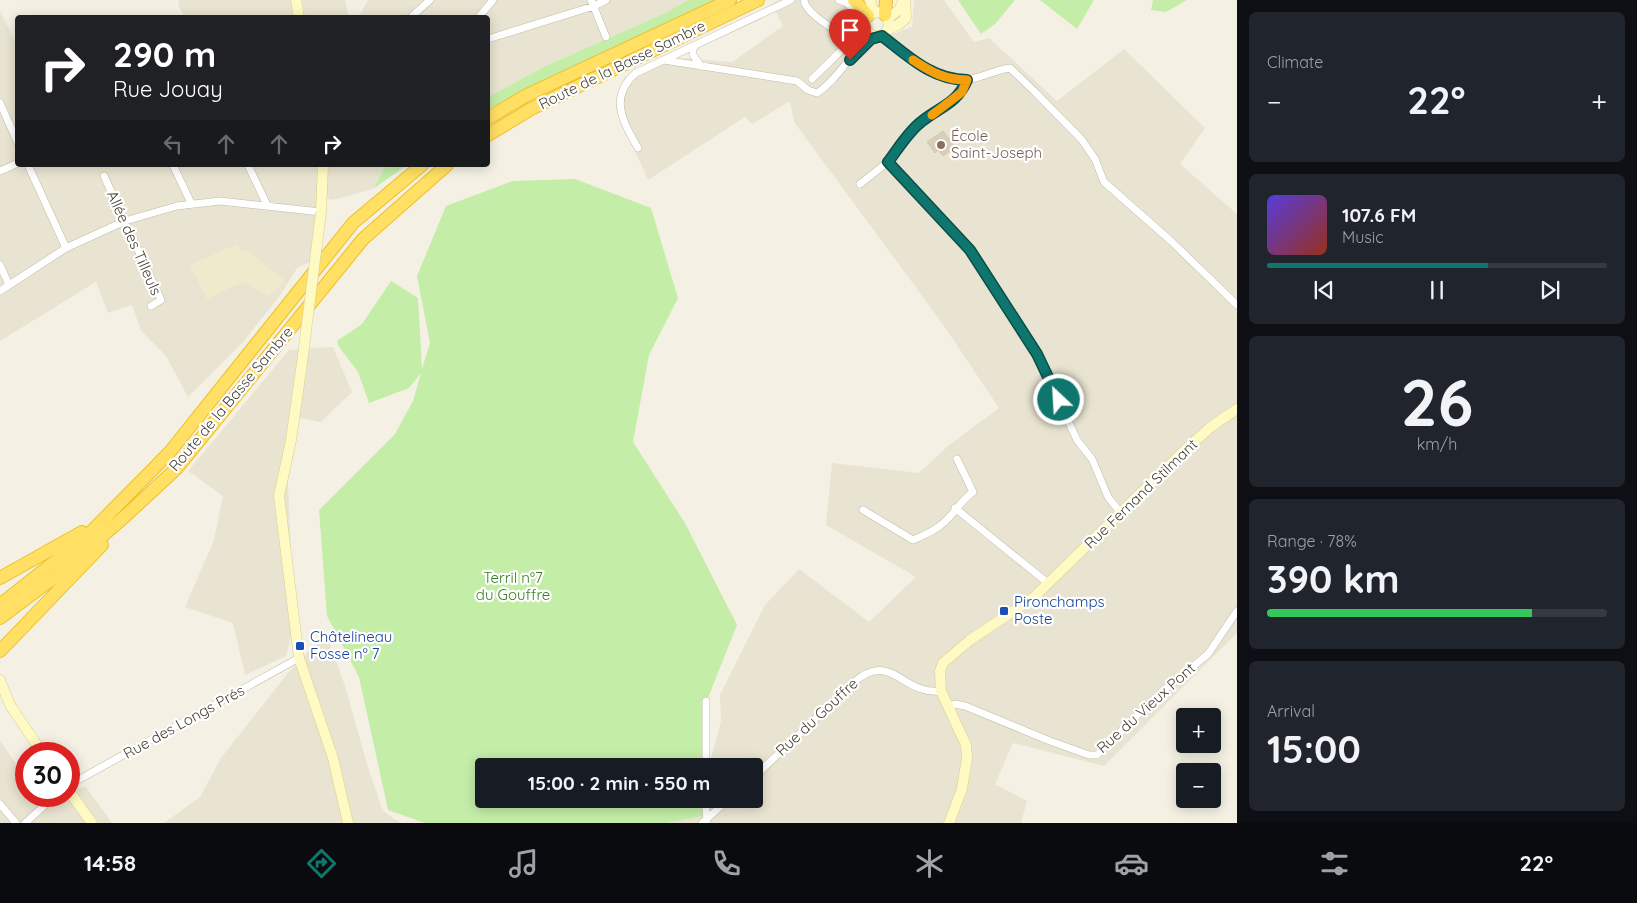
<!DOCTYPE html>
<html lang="en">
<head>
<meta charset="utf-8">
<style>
  :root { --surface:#171b24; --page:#20242c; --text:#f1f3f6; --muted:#9ea1a6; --line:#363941; --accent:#0f766e }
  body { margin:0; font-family:Quicksand,sans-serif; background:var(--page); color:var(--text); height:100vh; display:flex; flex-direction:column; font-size:19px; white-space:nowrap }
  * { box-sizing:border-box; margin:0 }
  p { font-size:16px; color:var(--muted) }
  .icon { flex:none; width:28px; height:28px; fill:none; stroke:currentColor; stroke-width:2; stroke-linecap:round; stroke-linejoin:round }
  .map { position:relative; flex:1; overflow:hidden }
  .side { display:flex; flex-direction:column; gap:12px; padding:12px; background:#0d0f14; width:400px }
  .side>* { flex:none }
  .guide { position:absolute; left:15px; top:15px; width:475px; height:152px; border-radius:5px; box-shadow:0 2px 12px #0003; background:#202124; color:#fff; overflow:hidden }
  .fabs { position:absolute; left:1176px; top:708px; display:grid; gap:10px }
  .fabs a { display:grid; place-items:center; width:45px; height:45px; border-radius:5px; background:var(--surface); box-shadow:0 2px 12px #0003; font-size:25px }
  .speed { position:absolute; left:15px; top:742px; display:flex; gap:10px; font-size:25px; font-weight:700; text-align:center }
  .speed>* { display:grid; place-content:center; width:65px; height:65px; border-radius:50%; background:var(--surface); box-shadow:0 2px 12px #0003; line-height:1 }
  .speed .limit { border:8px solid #d22; background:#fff; color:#111 }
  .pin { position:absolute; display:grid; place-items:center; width:42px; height:42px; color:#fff; margin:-51px -21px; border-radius:50% 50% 50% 0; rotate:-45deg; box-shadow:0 0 5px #0007 }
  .pin .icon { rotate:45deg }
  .me { position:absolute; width:55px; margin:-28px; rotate:335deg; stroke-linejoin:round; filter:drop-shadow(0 0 4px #0008) }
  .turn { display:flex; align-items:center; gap:18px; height:105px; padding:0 15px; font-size:22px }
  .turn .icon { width:65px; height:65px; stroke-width:2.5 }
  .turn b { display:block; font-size:35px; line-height:42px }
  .lanes { display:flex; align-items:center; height:48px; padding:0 15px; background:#0003; justify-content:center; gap:25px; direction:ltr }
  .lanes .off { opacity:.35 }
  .big { font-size:38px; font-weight:800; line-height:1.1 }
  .side .widget { flex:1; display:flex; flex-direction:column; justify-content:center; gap:8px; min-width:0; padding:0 18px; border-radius:8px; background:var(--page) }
  .side .dial { align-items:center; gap:0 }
  .dial b { font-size:65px; line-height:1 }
  .song { display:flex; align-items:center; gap:15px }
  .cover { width:60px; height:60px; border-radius:8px; background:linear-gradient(135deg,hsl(250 70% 55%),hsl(10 70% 35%)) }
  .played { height:5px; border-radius:2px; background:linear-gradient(90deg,var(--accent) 65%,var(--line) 65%) }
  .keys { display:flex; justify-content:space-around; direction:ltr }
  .heat { display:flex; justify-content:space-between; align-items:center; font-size:28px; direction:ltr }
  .charge { height:8px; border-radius:4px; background:linear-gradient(90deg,#34c759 78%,var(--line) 0) }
  .trip { position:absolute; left:475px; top:758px; width:288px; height:50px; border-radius:5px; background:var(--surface); box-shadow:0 2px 12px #0003; font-weight:800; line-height:50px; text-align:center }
  .dock { display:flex; height:80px; justify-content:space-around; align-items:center; background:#090b0e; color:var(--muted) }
  .dock .icon { width:35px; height:35px }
  .dock .current { color:var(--accent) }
  .dock b { font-size:22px; color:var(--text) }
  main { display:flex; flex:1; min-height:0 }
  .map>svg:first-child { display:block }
  .residential { fill:#e9e4d1 }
  .education { fill:#efeacc }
  .green { fill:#c4eda8 }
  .building { fill:#d7cfb8; stroke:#d2c8ab }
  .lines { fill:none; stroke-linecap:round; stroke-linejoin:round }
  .street-casing { stroke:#c0bba6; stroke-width:8 }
  .secondary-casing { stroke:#d9d08e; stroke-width:11 }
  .highway-casing { stroke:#eebf24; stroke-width:14 }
  .street { stroke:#fff; stroke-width:7 }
  .secondary { stroke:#fff9c3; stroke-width:10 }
  .highway { stroke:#ffe064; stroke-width:12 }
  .secondary-bridge-casing { stroke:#d9d08e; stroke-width:11; stroke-linecap:butt }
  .secondary-bridge { stroke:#fff9c3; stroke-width:10 }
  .route-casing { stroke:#0a4d48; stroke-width:12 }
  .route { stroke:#0f766e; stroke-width:9 }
  .slow { stroke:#f59e0b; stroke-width:9 }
  .education-dot { fill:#8d6e63; stroke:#fff; stroke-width:2 }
  .transit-dot { fill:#1a4fb4; stroke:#fff; stroke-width:2 }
  .labels { text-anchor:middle; stroke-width:4.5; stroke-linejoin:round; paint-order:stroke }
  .street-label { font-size:15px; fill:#474233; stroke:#fff }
  .education-label { font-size:15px; fill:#785e54; stroke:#fff; text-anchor:start }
  .park-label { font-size:15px; fill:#377e20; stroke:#fff }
  .transit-label { font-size:15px; fill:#164399; stroke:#fff; text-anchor:start }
</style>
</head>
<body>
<main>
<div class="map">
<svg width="1237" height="823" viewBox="0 0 1237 823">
  <rect width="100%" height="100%" fill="#f4f1e4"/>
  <!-- residential -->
  <path class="residential" d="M178,0H291L294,17H185L179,7Z
    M302,0H345L349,17H305Z
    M368,0H688L667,12L546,66L488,97V18H358Z
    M779,0H844L868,21L869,45L879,39L912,27L914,0H944L974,42L989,38L1057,101L1124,49L1205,128L1180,164L1237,214V633L1104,766L1013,743L995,784L1027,801L1021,823H667L703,816L702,799H754V766H709L721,721L720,695L765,605L799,569L869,622L916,577L826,525L832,463L919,473L948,446L999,408L942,323L794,122L790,101L752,124L745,117L648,180L616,109L624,78L667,54L679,58L732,62L783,26L772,4Z
    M0,11L17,45L18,165H318L320,176L312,261L297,268L281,294L244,341L188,397L166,356L141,331L132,305L108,313L96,282L0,341Z
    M326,165H386L373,189L333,200L326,198Z
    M333,347L352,392L321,422L294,417L287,460L294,623L286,656L245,675L233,623L185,607L214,540L223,496L188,471L289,350Z
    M326,633L345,686L367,764L383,811L401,823H164L200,797L221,758L288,673Z
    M0,741L26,778V796H69V790L86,787L112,823H0Z"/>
  <!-- education -->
  <path class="education" d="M237,244L240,250L248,251L285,281L268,296L243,282L207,299L190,265Z"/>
  <!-- green -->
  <path class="green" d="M688,0H714L488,109V97L546,66L667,12Z
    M958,0H1015L995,24L981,34Z
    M1040,0H1094L1077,29Z
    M1153,0H1187L1166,12L1151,10Z
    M386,165H407L373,189Z
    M575,179L651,208L678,298L649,355L633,442L685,523L737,625L708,698L705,766H484V799H704L703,816L667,823H425L388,810L359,677L327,616L319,510L395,434L413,401L421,373L409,388L369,403L358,372L339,347L337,341L362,324L391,281L418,298L422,369L430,343L417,276L446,206L513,181Z"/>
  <!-- building -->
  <path class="building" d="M943,131L955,147L943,156L938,150L935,153L927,142Z"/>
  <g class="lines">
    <!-- street casing -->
    <g class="street-casing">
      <path id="street" d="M591,0L606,37
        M804,0C805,14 839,32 851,41
        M839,0L847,3L865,23
        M410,18L430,0
        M478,18L493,0
        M883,36C905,54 933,83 965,80C980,79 994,70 1010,68L1035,92L1082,140L1095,159L1104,182L1171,241L1237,305
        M488,39L594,6L606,0
        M696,45L693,49V55L701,66
        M664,60L797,81L808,90L817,93C840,78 851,50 875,36
        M812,79L851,41L866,30
        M0,103L18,143
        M638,148C623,122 608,97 636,73L791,0
        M888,162L959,237L1008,307L1037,354L1077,440L1092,459L1108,497L1120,512
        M28,165L66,248
        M173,165L192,205
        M248,165L267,205
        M0,171L18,163
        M104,176L161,300L151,306
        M860,184L888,162L920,122L947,105L962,92L967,80
        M0,265L9,285
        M0,291L66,248L125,221L177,206L220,201L321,212
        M955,508L1049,584
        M863,510L913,540C922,536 935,531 942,524C954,515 960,501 973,492L957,459
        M706,701V766
        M949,706L955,704L965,706L1050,741L1089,755H1097L1158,695L1208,654L1237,611
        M754,777L852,684C891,648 902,696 941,691
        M69,785L299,658
        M705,799L707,820
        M0,804L16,823
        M25,823L55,796
        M702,823L729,799"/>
    </g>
    <!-- secondary casing -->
    <g class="secondary-casing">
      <path id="secondary" d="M296,0L299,18
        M870,0L874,13
        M865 24a12 12 0 1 1 24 0a12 12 0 1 1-24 0Z
        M888,18L899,10L904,0
        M888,29L898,25L906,18L905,0
        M321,212L323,165
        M302,363L291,440L279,496L299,658L333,758L348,823
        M0,680L10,705L43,754
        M69,791L92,823
        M949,823L962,789L967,758L966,745L941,691L940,671L943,663L970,640L1033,598L1187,448L1212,426L1237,409"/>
    </g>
    <!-- highway casing -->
    <g class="highway-casing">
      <path id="highway" d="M854,0L868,16
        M885,15L886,0
        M488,118L527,95L730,0
        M488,135L531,109L758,0
        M0,578L82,532
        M0,605L87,536L169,453L353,223L422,165
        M0,618L55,577L122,519L177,468L363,239L447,165
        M0,651L102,545"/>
    </g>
    <!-- street -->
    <use href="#street" class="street"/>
    <!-- secondary -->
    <use href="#secondary" class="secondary"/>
    <!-- highway -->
    <use href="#highway" class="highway"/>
    <!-- secondary-bridge casing -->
    <g class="secondary-bridge-casing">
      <path id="secondary-bridge" d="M302,363L321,212"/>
    </g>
    <!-- secondary-bridge -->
    <use href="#secondary-bridge" class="secondary-bridge"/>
  </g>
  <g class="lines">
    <!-- route casing -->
    <g class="route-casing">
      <path id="route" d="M850,60L871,39L882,36C908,56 932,80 967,80C957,104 939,107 921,122C908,132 898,149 888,162L970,250L1037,354L1059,400"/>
    </g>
    <!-- route -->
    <use href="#route" class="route"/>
    <!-- slow -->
    <path class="slow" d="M913,60C931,72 945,80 967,80L962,92L932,115"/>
  </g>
  <!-- markers -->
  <circle class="education-dot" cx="941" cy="145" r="5"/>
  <g class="transit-dot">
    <rect x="999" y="606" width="10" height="10" rx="2.5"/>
    <rect x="295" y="641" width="10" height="10" rx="2.5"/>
  </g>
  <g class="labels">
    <!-- street labels -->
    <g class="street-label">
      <text transform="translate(622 65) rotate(-26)" y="5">Route de la Basse Sambre</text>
      <text transform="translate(134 243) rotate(66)" y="5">Allée des Tilleuls</text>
      <text transform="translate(231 399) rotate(-50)" y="5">Route de la Basse Sambre</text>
      <text transform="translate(1141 494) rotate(-44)" y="5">Rue Fernand Stilmant</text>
      <text transform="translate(1146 708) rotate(-42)" y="5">Rue du Vieux Pont</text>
      <text transform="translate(817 717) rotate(-43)" y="5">Rue du Gouffre</text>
      <text transform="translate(184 722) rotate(-29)" y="5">Rue des Longs Prés</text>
    </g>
    <!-- education labels -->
    <g class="education-label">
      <text x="951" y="141">École<tspan x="951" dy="17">Saint-Joseph</tspan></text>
    </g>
    <!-- park labels -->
    <g class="park-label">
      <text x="513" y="583">Terril n°7<tspan x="513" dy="17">du Gouffre</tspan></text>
    </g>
    <!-- transit labels -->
    <g class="transit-label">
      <text x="1014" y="607">Pironchamps<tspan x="1014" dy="17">Poste</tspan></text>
      <text x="310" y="642">Châtelineau<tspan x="310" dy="17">Fosse n° 7</tspan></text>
    </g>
  </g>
</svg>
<div class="fabs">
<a>+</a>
<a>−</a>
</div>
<div class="speed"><div class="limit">30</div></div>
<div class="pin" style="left:850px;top:60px;background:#d93025"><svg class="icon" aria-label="arrive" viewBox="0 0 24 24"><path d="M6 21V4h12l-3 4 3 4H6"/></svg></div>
<svg class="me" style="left:1059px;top:400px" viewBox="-20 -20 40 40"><circle r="17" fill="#0f766e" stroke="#fff" stroke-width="3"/><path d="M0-11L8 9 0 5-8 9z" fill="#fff"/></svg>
<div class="trip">15:00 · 2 min · 550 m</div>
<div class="guide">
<div class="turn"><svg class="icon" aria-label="right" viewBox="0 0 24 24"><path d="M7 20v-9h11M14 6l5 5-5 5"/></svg><div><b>290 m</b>Rue Jouay</div></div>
<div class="lanes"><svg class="icon off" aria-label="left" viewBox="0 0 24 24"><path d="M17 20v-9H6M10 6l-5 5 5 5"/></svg><svg class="icon off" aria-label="ahead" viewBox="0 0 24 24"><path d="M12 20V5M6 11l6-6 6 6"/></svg><svg class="icon off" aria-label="ahead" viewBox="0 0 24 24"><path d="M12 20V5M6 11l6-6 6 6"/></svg><svg class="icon" aria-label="right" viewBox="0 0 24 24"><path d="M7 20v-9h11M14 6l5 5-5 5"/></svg></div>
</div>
</div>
<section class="side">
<div class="widget"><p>Climate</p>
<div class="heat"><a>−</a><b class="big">22°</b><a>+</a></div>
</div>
<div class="widget">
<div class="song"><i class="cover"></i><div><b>107.6 FM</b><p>Music</p></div></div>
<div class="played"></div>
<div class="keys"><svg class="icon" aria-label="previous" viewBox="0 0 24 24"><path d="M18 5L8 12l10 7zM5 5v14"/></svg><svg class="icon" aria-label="pause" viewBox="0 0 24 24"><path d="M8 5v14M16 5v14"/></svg><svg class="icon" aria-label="next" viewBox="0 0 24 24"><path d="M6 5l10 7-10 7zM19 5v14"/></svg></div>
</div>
<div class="widget dial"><b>26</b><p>km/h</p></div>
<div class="widget"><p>Range · 78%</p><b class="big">390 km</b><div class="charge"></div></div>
<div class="widget"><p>Arrival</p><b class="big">15:00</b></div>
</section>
</main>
<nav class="dock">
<b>14:58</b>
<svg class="icon current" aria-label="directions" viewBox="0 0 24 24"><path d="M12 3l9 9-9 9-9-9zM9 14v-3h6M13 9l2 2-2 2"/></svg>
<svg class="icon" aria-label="music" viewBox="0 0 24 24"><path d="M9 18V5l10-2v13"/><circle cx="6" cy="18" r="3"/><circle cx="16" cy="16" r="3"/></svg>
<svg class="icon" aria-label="phone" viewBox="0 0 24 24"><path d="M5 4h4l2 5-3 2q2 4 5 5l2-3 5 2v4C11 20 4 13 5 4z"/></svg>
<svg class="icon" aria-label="climate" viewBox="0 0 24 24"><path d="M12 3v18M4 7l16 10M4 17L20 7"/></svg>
<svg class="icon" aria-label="car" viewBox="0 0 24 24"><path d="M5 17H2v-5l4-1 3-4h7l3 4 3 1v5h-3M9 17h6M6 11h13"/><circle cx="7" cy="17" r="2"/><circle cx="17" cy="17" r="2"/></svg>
<svg class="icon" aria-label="filters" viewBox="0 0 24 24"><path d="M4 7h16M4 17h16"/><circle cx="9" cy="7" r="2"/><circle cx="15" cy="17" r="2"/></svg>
<b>22°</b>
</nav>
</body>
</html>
